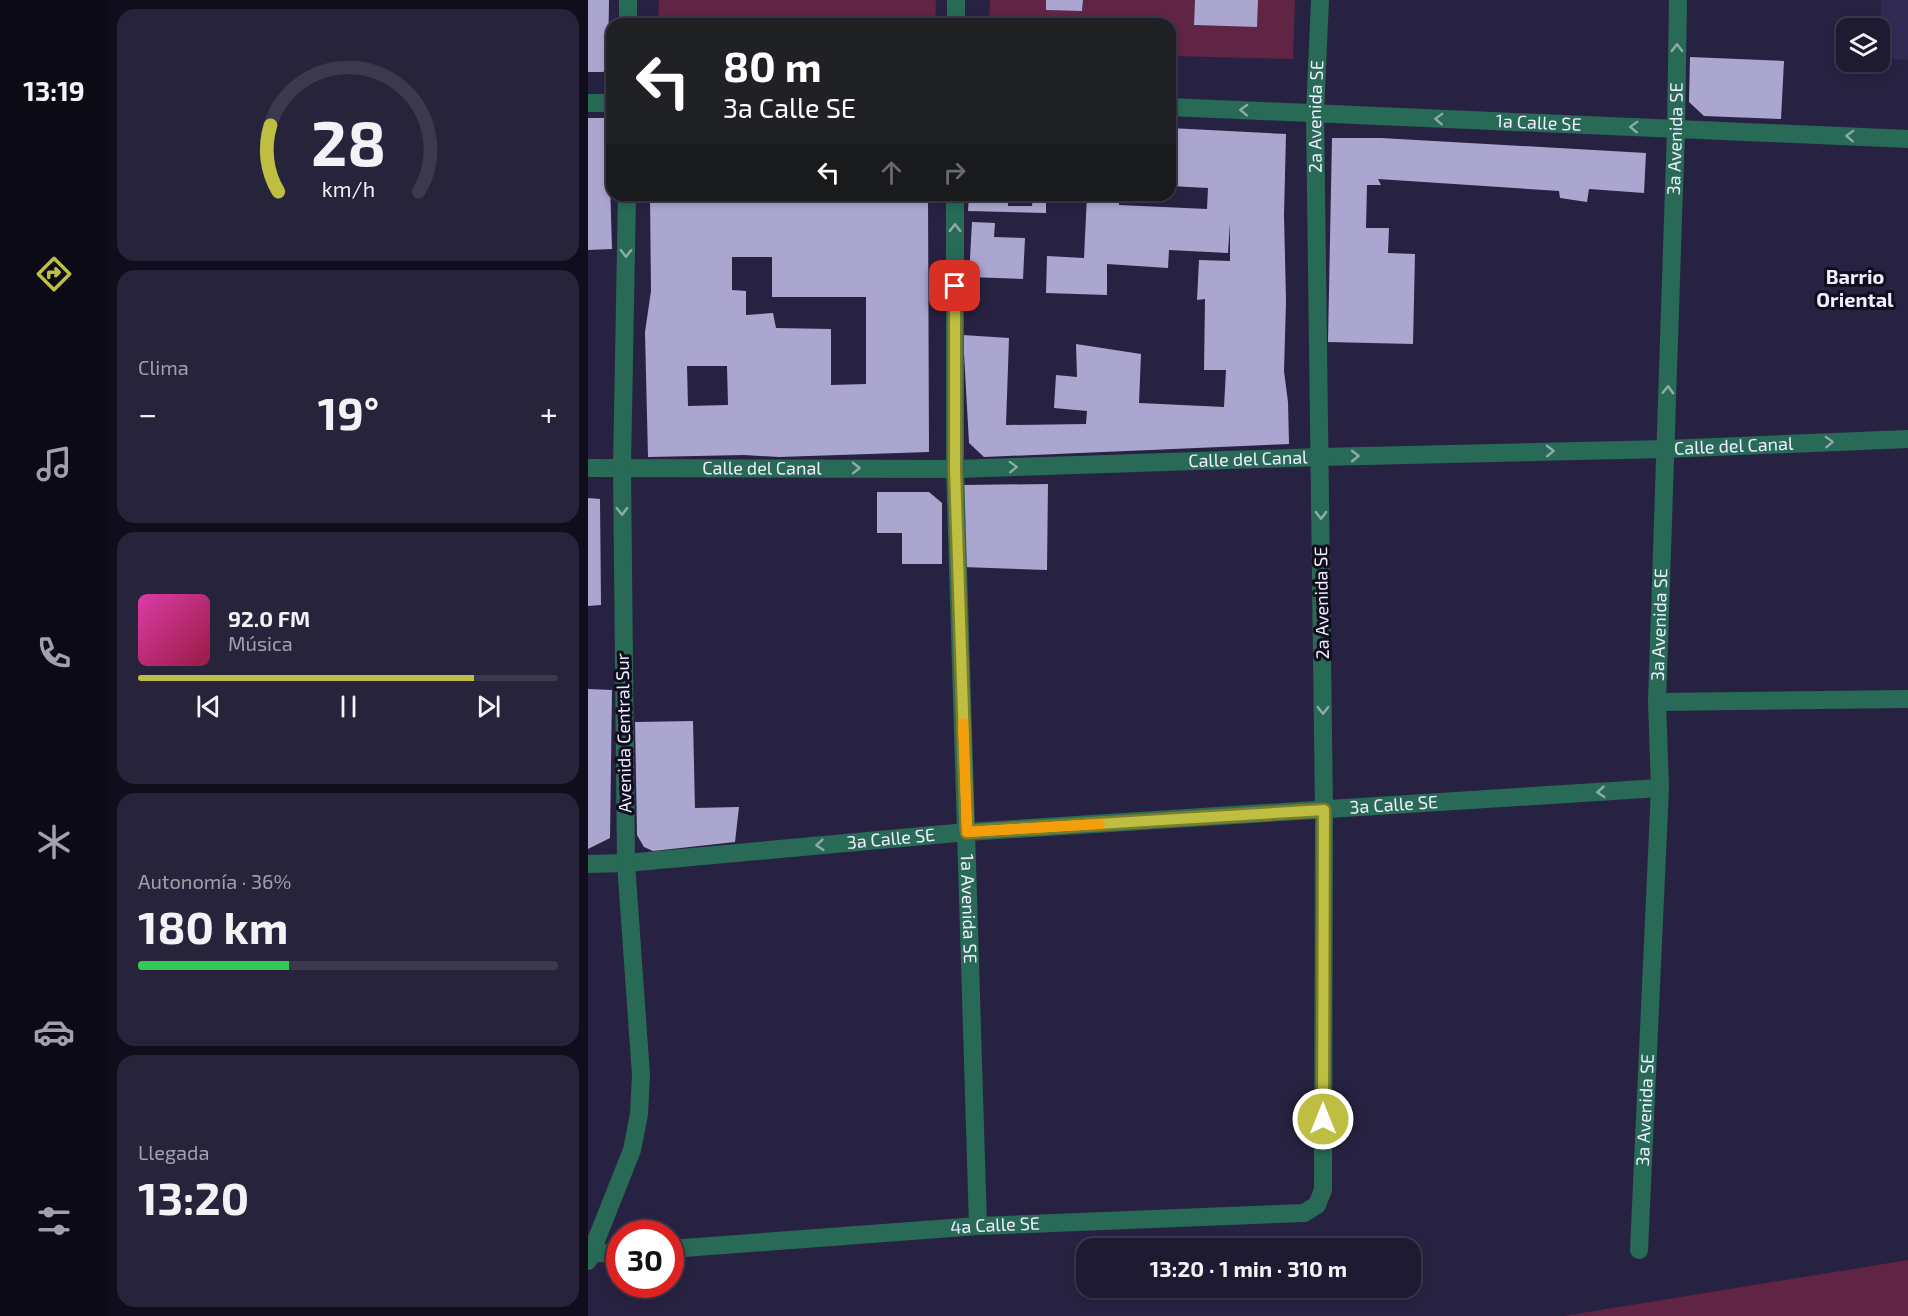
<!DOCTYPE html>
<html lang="es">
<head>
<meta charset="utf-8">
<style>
  :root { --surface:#1e1a32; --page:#26233a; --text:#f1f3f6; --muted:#a1a1ac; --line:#3c384d; --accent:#bebf42 }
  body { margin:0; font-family:"Exo 2",sans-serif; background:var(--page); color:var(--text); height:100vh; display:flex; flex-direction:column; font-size:22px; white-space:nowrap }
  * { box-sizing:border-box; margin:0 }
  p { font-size:20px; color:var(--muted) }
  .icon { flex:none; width:33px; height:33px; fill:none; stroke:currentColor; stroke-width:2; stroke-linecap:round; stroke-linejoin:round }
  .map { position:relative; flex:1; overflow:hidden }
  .details { display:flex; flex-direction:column; gap:9px; padding:9px; background:#100e1c; width:480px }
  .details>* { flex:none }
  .guide { position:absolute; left:18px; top:18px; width:570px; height:183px; border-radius:18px; box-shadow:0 3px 9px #0003,0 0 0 2px var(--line); background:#202124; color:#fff; overflow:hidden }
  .tools { position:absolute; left:1248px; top:18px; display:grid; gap:12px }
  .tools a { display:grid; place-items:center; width:54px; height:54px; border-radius:12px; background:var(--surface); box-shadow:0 3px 9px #0003,0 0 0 2px var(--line); font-size:30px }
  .speed { position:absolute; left:18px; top:1220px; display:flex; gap:12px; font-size:30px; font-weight:700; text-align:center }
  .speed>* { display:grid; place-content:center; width:78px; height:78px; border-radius:50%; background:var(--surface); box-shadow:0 3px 9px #0003,0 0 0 2px var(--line); line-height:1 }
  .speed .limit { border:9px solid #d22; background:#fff; color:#111 }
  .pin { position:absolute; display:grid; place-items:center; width:51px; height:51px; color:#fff; margin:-26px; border-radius:12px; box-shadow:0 3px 9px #0006 }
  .me { position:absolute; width:66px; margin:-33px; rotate:0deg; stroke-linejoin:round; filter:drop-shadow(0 0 4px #0008) }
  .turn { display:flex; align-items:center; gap:21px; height:126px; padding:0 18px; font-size:27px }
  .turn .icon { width:78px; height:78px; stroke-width:2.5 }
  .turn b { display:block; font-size:42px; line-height:51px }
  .lanes { display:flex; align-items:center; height:57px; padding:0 18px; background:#0003; justify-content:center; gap:30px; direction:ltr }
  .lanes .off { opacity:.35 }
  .big { font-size:45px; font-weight:700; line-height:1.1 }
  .details .card { flex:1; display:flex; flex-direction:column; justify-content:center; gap:9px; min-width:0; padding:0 21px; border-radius:18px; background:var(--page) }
  .details .dial { align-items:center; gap:0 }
  .dial svg { height:156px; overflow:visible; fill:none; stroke:var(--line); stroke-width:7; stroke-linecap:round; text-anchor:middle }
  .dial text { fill:var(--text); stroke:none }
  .song { display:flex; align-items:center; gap:18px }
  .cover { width:72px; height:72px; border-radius:9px; background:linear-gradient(135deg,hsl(320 70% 55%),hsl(340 70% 35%)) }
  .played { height:6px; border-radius:3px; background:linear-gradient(90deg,var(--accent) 80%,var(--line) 80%) }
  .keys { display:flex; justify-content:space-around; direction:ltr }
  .heat { display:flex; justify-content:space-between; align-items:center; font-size:33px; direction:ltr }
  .charge { height:9px; border-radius:4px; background:linear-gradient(90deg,#34c759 36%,var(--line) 0) }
  .trip { position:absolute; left:488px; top:1238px; width:345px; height:60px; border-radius:18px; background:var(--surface); box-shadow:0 3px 9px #0003,0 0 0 2px var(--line); font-weight:700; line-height:60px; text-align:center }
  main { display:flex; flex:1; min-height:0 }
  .tabs { display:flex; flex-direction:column; width:108px; justify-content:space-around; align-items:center; background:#0c0a14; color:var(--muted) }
  .tabs .icon { width:42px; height:42px }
  .tabs .selected { color:var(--accent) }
  .tabs b { font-size:27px; color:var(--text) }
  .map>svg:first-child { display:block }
  .built { fill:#312a52 }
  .green { fill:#602444 }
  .building { fill:#aaa6cf; fill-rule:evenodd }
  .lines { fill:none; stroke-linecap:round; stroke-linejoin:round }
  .street { stroke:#286a56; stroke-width:18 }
  .oneway { stroke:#8cacaa }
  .route-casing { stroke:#7c7c2b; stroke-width:15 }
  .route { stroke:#bebf42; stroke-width:10 }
  .slow { stroke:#f59e0b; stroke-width:10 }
  .labels { text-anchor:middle; stroke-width:6; stroke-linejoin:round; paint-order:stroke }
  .street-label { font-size:18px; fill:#efedff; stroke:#100e1d }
  .neighbourhood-label { font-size:20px; font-weight:bold; fill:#efedff; stroke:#100e1d }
</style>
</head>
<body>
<main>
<nav class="tabs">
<b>13:19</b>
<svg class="icon selected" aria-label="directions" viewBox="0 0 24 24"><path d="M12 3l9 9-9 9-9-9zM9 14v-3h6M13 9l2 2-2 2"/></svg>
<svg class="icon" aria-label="music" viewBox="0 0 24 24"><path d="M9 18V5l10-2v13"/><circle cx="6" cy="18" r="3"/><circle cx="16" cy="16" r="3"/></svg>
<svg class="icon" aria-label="phone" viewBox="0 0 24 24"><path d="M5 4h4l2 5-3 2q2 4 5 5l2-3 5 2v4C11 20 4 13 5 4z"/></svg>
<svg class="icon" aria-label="climate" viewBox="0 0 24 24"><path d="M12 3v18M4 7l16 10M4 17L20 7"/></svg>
<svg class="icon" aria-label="car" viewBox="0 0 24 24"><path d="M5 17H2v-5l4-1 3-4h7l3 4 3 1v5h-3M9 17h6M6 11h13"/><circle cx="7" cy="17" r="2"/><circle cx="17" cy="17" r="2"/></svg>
<svg class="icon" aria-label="filters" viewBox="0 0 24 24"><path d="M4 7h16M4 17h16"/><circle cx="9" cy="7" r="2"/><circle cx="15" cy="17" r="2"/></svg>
</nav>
<section class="details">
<div class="card dial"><svg viewBox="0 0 100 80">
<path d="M14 69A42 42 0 1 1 86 69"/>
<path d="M14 69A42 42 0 0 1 10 35" stroke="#bebf42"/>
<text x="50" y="56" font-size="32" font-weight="700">28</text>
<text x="50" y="72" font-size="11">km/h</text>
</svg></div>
<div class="card"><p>Clima</p>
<div class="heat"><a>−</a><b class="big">19°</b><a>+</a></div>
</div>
<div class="card">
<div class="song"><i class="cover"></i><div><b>92.0 FM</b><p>Música</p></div></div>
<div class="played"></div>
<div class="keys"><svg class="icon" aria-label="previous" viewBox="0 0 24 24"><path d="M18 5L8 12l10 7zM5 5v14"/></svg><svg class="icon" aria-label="pause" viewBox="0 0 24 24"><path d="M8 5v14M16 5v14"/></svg><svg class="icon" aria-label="next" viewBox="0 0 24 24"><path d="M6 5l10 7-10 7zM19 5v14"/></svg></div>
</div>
<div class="card"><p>Autonomía · 36%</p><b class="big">180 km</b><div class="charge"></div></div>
<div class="card"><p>Llegada</p><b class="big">13:20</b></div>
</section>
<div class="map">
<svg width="1320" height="1316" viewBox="0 0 1320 1316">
  <rect width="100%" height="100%" fill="#282242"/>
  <!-- built -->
  <path class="built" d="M1293,0H1320V60L1292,58Z"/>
  <!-- green -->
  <path class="green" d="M71,0H348L347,24H70Z
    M402,0H458V10L494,11L495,0H607L606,25L668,27L670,0H707L705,59L582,56V24H401Z
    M1320,1260V1316H976Z"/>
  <!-- building -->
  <path class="building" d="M0,0H21L20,68L15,72H0Z
    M458,0H495L494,11L458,10Z
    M607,0H670L669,27L606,25Z
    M1102,57L1196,61L1193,119L1116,116L1101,102Z
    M0,118H20L24,249L0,250Z
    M582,128L698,134L696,215L698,301L696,371L700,402L701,444L396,457L381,443L375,335L421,338L418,425L498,424L499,411L466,408L468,375L489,377L488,344L553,354L551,403L636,407L638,370H616L617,299L609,300L611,260L642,261V223L640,253L581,250L580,268L519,264V295L458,293L459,256L496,258L499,195H531V205L619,209L620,188L582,186Z
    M744,138H793L1058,153L1056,193L1001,189L999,202L972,198L971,191L790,179L793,185H779L778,228H801L800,253L827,254L825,344L740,342Z
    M62,195H340L341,452L191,457L156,455L60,457L57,332L63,291ZM144,257H184V297H278V384L243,385V329L188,328L185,313L158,315V291L144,290ZM99,366H139L140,405L100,406Z
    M381,195H420V206H444L445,195H458V213L380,211Z
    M384,222L407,223L406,237L437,238L435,279L381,277Z
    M460,484L459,570L375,567V485Z
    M289,492H341L354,503V564H314V533H289Z
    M0,498L12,499L13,605L0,606Z
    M0,689L24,690L22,838L0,849Z
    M105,721L107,808L151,807L147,842L65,851L56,847L49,835L47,722Z"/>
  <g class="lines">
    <!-- street -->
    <g class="street">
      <path d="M40,0V24"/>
      <path d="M368,24V0"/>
      <path d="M0,103H24"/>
      <path id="s1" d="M582,107L1320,139"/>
      <path id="s2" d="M367,195V469L390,1226"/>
      <path id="s3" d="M0,468L367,469L733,457L1078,449L1320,439"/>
      <path d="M1069,702L1320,699"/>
      <path id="s4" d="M0,864L38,863L379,832L1072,788"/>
      <path id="s5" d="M82,1249L390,1226L716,1213L729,1205L735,1190L736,810L727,113L732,0"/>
      <path id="s6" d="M1051,1250L1072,788L1069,702L1088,129L1090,0"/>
      <path d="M0,1254L32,1252"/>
      <path d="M0,1261L44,1150L51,1114L53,1075L38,863L34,467L39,195"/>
    </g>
  </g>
  <!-- one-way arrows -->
  <defs><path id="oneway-chevron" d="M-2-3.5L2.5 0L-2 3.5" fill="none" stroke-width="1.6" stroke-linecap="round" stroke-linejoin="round" transform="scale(1.5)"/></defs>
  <g class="oneway">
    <use href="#oneway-chevron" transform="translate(1089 48) rotate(-89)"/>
    <use href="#oneway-chevron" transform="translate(656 110) rotate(-178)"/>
    <use href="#oneway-chevron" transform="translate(851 119) rotate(-178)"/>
    <use href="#oneway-chevron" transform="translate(1046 127) rotate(-178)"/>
    <use href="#oneway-chevron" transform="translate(1262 136) rotate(-178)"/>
    <use href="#oneway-chevron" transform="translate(367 228) rotate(-90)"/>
    <use href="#oneway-chevron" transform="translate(38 253) rotate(91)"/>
    <use href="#oneway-chevron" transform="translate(1080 390) rotate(-88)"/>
    <use href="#oneway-chevron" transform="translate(1241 442) rotate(-2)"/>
    <use href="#oneway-chevron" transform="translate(962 451) rotate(-1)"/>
    <use href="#oneway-chevron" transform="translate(767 456) rotate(-1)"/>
    <use href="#oneway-chevron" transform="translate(425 467) rotate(-2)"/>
    <use href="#oneway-chevron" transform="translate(268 468)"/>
    <use href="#oneway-chevron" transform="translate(34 511) rotate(89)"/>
    <use href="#oneway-chevron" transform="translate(733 515) rotate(89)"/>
    <use href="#oneway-chevron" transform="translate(735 710) rotate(89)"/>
    <use href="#oneway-chevron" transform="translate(1013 792) rotate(176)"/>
    <use href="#oneway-chevron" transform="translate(232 845) rotate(175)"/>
  </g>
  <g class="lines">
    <!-- route casing -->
    <g class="route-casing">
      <path id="route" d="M367,286V469L379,832L736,810L735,1119"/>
    </g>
    <!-- route -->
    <use href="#route" class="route"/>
    <!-- slow -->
    <path class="slow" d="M375,723L379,832L512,824"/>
  </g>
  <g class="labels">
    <!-- street labels -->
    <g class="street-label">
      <text dy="6" stroke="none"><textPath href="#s5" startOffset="1740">2a Avenida SE</textPath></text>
      <text dy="6" stroke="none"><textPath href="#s1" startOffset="369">1a Calle SE</textPath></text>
      <text dy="6" stroke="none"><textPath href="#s6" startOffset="1112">3a Avenida SE</textPath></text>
      <text dy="6" stroke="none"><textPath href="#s3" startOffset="1146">Calle del Canal</textPath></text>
      <text dy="6" stroke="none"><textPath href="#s3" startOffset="660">Calle del Canal</textPath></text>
      <text dy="6" stroke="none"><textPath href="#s3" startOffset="174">Calle del Canal</textPath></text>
      <text transform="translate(734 603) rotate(-91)" y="6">2a Avenida SE</text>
      <text dy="6" stroke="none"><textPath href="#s6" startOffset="626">3a Avenida SE</textPath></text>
      <text transform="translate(36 733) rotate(-91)" y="6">Avenida Central Sur</text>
      <text dy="6" stroke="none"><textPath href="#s4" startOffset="808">3a Calle SE</textPath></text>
      <text dy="6" stroke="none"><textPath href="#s4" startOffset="304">3a Calle SE</textPath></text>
      <text dy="6" stroke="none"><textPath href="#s2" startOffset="714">1a Avenida SE</textPath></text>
      <text dy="6" stroke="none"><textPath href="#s6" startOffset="140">3a Avenida SE</textPath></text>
      <text dy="6" stroke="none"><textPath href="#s5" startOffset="326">4a Calle SE</textPath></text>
    </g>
    <!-- neighbourhood labels -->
    <g class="neighbourhood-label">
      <text x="1267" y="284">Barrio<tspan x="1267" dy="23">Oriental</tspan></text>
    </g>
  </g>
</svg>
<div class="tools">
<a><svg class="icon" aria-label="layers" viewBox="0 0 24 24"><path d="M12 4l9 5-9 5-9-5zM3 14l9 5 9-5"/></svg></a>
</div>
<div class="speed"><div class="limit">30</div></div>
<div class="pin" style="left:367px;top:286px;background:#d93025"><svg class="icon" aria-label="arrive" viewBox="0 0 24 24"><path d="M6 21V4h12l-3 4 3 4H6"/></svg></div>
<svg class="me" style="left:735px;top:1119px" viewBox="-20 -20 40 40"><circle r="17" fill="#bebf42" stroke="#fff" stroke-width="3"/><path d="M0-11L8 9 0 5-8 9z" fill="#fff"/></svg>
<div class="trip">13:20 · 1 min · 310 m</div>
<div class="guide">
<div class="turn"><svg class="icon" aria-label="left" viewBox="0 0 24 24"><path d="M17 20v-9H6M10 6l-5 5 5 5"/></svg><div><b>80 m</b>3a Calle SE</div></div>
<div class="lanes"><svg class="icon" aria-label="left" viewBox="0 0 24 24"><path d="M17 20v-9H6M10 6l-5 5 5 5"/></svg><svg class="icon off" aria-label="ahead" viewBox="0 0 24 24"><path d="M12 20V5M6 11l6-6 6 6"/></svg><svg class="icon off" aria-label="right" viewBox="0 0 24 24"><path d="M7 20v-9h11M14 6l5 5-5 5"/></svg></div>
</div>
</div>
</main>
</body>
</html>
